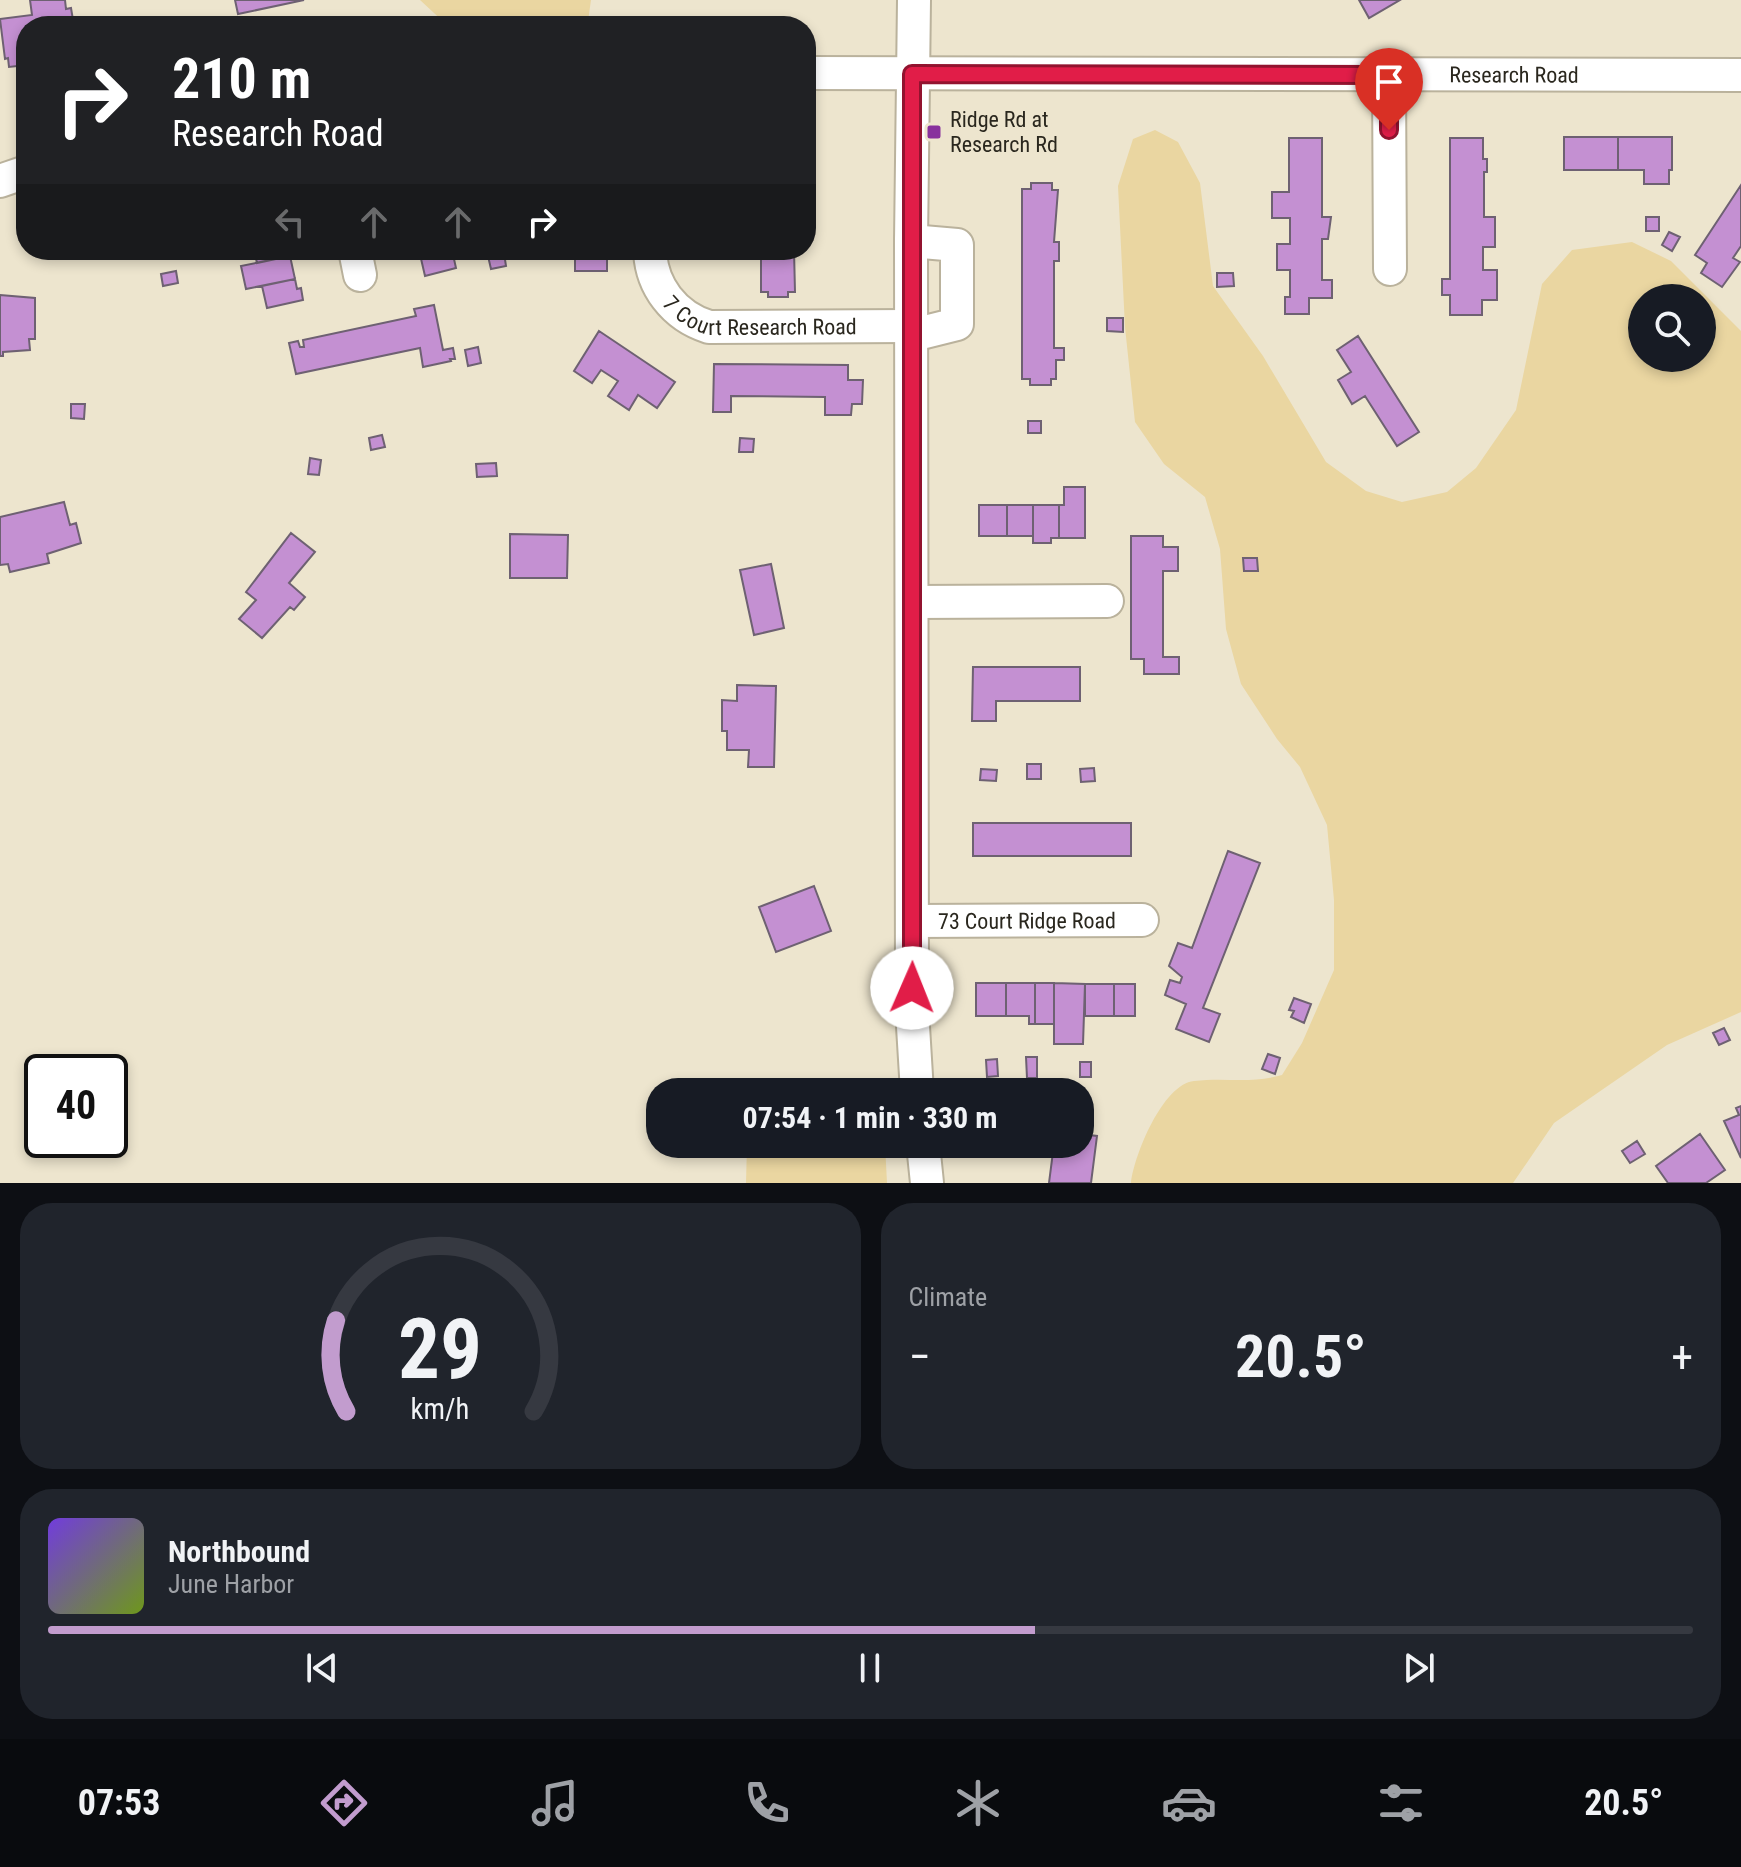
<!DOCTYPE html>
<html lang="en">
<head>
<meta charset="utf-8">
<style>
  :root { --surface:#171b24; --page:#20242c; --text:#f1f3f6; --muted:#9ea1a6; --line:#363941; --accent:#c29cce }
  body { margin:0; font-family:"Roboto Condensed",sans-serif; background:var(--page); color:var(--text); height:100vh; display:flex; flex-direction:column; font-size:30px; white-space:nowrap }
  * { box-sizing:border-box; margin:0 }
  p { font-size:26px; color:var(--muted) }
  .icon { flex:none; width:44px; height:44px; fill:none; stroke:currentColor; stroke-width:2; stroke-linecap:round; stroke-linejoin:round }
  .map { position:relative; height:1183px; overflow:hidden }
  .drawer { display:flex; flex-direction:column; gap:20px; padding:20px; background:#0d0f14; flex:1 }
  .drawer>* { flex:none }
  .guide { position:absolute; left:16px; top:16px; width:800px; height:244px; border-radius:32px; box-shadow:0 4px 12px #0003; background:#202124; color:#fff; overflow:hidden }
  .controls { position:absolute; left:1628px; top:284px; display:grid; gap:16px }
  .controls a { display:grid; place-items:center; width:88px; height:88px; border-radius:50%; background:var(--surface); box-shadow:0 4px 12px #0003; font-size:40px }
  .speed { position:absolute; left:24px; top:1054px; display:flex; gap:16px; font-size:40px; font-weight:700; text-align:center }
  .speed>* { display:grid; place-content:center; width:104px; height:104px; border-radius:50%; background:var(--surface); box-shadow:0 4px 12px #0003; line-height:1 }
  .speed .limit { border:4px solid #111; border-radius:12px; background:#fff; color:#111 }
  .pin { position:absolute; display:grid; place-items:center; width:68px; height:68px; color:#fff; margin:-82px -34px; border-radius:50% 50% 50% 0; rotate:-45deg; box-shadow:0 0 8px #0007 }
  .pin .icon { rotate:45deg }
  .me { position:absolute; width:88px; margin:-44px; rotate:1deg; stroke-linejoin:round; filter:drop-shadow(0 0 6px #0008) }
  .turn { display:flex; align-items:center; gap:28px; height:168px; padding:0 24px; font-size:36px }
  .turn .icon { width:104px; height:104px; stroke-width:2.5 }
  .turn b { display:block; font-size:56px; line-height:68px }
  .lanes { display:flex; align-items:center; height:76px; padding:0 24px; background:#0003; justify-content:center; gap:40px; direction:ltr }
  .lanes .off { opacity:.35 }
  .big { font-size:60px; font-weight:700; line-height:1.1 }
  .drawer .widget { flex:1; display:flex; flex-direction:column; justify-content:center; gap:12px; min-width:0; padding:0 28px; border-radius:32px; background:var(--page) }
  .drawer .dial { align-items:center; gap:0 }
  .dial svg { height:208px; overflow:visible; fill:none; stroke:var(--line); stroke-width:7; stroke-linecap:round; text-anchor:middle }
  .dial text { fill:var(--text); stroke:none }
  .song { display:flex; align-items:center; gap:24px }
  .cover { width:96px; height:96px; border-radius:12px; background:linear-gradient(135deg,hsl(260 70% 55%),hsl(80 70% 35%)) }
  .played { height:8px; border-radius:4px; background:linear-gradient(90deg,var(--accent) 60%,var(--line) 60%) }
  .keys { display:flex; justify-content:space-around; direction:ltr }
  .heat { display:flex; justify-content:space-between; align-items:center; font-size:44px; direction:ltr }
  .drawer .tiles { flex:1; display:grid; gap:20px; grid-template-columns:1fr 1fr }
  .widget:last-child { grid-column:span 2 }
  .trip { position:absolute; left:646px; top:1078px; width:448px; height:80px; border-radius:32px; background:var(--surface); box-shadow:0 4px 12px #0003; font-weight:700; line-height:80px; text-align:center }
  .tab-bar { display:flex; height:128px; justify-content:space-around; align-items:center; background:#090b0e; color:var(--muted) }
  .tab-bar .icon { width:56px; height:56px }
  .tab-bar .current { color:var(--accent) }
  .tab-bar b { font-size:36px; color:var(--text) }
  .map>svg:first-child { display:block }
  .green { fill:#ead6a1; fill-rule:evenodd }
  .building { fill:#c490d2; stroke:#6e6172; stroke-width:2 }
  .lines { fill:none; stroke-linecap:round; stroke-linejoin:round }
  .minor-casing { stroke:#bab29c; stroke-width:36 }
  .minor { stroke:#fff; stroke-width:32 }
  .route-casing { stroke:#92132f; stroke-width:20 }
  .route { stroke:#e11d48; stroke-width:14 }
  .poi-dot { fill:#88319d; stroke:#ede5ce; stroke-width:3 }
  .labels { text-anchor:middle; stroke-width:8; stroke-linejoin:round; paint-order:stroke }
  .street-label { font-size:22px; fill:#2a271e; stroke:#ede5ce }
  .poi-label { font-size:22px; fill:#2a271e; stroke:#ede5ce; text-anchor:start }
</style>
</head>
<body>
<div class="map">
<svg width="1741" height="1183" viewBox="0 0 1741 1183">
  <rect width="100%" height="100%" fill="#ede5ce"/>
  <!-- green -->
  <path class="green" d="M420,0H591L588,21L581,26H448Z
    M1155,130L1178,142L1200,183L1213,286L1263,356L1326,462L1366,491L1402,502L1447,492L1476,468L1516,410L1542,284L1572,250L1632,242L1671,261L1741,331V1012L1667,1045L1554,1123L1513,1183H1131C1134,1155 1163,1084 1194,1081C1225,1077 1251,1084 1282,1075L1302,1043L1334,970V900L1327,825L1300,767L1277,739L1241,684L1226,629L1220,549L1205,497L1164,464L1135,422L1125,327L1118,186L1133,139ZM1642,298H1702V358H1642Z
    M747,1144H885L887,1183H746Z"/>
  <!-- building -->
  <path class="building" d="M30,0H65L66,9L71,8L74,26H26V65L9,67L8,58L5,59L0,19L32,15Z
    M235,0H304L238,14Z
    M1359,0H1400L1369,18Z
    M1564,137H1618V170H1564Z
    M1618,137H1672V170H1669V184H1644V170H1618Z
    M1289,138H1322V217H1331L1328,239H1322V280H1332V298H1309V314H1285V297H1290V270H1277V244H1290V218H1272V192H1289Z
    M1450,138H1483V159H1487V172H1484V217H1495V247H1483V270H1497V300H1482V315H1450V295H1442V279H1450Z
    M1031,183H1052V190H1058L1054,242H1059V261H1054V348H1064V360H1056V379H1051V385H1030V379H1022V189H1031Z
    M1741,185V246L1733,258L1740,262L1722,287L1701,273L1707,263L1695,255Z
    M1646,217H1659V231H1646Z
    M1669,232L1680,237L1672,251L1662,245Z
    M254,250H289L290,256L257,263Z
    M419,250H452L456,268L425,276Z
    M575,250H607V271H575Z
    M761,250H794L795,292H788V297H768V292H761Z
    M504,253L506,266L491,269L488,256Z
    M290,256L295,279L246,289L241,266Z
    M176,271L178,283L163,286L161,274Z
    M1217,273H1233L1234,286L1217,287Z
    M295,279L297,289L301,288L303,300L267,308L262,286Z
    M0,295L35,298V339H29L30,350L3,352V356H0Z
    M434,305L443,350L453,348L455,359H450L451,361L423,367L420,348L296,374L289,343L298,341L300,347H304L303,340L416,316L414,309Z
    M1107,318H1123V332L1107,331Z
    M599,331L675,382L657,408L638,395L629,410L608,396L618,381L601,370L592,383L574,371Z
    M1358,336L1419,432L1397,446L1365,396L1352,404L1338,380L1351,372L1337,350Z
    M478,347L481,363L468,366L465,350Z
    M714,364L848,365V380H863L862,404H852L851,415H825V397L731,396V412H713Z
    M71,404H85L84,419L71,418Z
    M1028,421H1041V433H1028Z
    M382,435L385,447L371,450L369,438Z
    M740,438L754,439L753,452H739Z
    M310,458L321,460L319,475L308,474Z
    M496,463L497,476L477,477L476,464Z
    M1064,487H1085V538H1059V505H1064Z
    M64,502L70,525L76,523L81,543L47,554L49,563L10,572L8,564L0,565V517Z
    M979,505H1007V536H979Z
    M1007,505H1033V536H1007Z
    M1033,505H1059V538H1051V543H1033Z
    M291,533L315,552L289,583L305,597L294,610L290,607L262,638L239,619L256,600L246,592Z
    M510,534L568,535L567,578H510Z
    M1131,536H1163V547H1178V571H1163V657H1179V674H1144V659H1131Z
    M1243,558H1257L1258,571H1244Z
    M771,564L784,628L754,635L740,570Z
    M973,667H1080V701H996V721H972Z
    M737,685L776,686L774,767H748L749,750H727V731H722V700L737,701Z
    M1027,764H1041V779H1027Z
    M1094,768L1095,781L1081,782L1080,769Z
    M981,769L997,770L996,781L980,780Z
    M973,823H1131V856H973Z
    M1228,851L1260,863L1203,1008L1220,1014L1209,1042L1176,1029L1186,1004L1165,995L1170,980L1180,983L1182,977L1169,966L1178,943L1192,948Z
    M814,886L831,931L776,952L759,907Z
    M976,983H1006V1016H976Z
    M1006,983H1035V1024H1029V1016H1006Z
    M1035,983H1054V1024H1035Z
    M1054,983L1085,984L1083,1044H1054Z
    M1085,984H1114V1016H1085Z
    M1114,984H1135V1016H1114Z
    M1294,998L1311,1004L1304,1023L1291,1017L1294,1011L1289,1010Z
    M1724,1028L1730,1040L1719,1045L1713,1033Z
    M1268,1054L1280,1058L1275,1074L1262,1069Z
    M1026,1057H1037V1078H1027Z
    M997,1059L998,1076L987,1077L986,1060Z
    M1080,1062H1091V1077H1080Z
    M1741,1106V1158L1724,1121L1739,1115L1736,1108Z
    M1080,1134L1097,1136L1091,1183H1049L1054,1144H1080Z
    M1700,1134L1725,1170L1706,1183H1668L1656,1166Z
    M1637,1141L1645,1154L1630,1163L1622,1151Z"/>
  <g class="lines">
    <!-- minor casing -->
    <g class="minor-casing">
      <g id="minor">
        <path d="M914,0L911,241L912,1010L917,1092"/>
        <path id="s1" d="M806,73L1741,75"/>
        <path d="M1389,75L1390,269"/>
        <path d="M0,181L26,172"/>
        <path d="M911,241L957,245V324L925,332L911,333"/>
        <path d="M355,250L360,275"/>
        <path id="s2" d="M650,250C651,286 674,316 709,327L911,326"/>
        <path d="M912,602L1107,601"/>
        <path id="s3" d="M913,921L1142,920"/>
        <path d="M923,1144L927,1183"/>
      </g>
    </g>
    <!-- minor -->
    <use href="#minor" class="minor"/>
  </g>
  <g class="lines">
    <!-- route casing -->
    <g class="route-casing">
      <path id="route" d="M912,988V74L1389,75V130"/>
    </g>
    <!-- route -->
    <use href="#route" class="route"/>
  </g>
  <!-- markers -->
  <rect class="poi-dot" x="926" y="124" width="16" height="16" rx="4"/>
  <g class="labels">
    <!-- street labels -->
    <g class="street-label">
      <text dy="8" stroke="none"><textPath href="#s1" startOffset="708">Research Road</textPath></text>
      <text dy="8" stroke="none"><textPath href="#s2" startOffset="152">7 Court Research Road</textPath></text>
      <text dy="8" stroke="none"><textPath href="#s3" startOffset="114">73 Court Ridge Road</textPath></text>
    </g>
    <!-- poi labels -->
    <g class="poi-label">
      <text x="950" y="127">Ridge Rd at<tspan x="950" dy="25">Research Rd</tspan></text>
    </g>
  </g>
</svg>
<div class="controls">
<a><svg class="icon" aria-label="search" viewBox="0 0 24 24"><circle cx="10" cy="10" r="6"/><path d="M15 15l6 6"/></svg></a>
</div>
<div class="speed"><div class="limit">40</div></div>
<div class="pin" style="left:1389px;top:130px;background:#d93025"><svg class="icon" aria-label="arrive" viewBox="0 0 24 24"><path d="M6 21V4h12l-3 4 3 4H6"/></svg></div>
<svg class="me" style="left:912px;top:988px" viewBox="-20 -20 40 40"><circle r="19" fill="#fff"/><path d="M0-13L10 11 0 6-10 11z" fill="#e11d48"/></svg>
<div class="trip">07:54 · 1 min · 330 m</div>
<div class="guide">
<div class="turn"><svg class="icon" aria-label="right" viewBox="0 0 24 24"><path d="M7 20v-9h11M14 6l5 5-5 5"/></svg><div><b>210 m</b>Research Road</div></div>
<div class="lanes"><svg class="icon off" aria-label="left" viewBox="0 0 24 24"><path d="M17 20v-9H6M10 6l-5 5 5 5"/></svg><svg class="icon off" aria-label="ahead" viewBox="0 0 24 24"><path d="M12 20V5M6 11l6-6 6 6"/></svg><svg class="icon off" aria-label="ahead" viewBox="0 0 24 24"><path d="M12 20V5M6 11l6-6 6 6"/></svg><svg class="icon" aria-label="right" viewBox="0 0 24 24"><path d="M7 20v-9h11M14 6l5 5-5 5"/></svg></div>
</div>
</div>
<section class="drawer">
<div class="tiles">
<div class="widget dial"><svg viewBox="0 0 100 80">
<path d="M14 69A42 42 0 1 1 86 69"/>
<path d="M14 69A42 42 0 0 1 10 34" stroke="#c29cce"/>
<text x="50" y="56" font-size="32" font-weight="700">29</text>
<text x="50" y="72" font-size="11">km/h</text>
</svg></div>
<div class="widget"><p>Climate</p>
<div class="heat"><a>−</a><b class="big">20.5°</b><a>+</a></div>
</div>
<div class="widget">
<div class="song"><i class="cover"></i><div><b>Northbound</b><p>June Harbor</p></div></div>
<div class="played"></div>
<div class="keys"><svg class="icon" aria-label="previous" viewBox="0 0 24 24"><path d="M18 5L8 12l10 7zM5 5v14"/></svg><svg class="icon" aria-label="pause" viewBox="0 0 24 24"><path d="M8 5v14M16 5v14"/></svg><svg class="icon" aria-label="next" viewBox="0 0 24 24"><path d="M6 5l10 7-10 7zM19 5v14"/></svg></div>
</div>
</div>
</section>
<nav class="tab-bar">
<b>07:53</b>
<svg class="icon current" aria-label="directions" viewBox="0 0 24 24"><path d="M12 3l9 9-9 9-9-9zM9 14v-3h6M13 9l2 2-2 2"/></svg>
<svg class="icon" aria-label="music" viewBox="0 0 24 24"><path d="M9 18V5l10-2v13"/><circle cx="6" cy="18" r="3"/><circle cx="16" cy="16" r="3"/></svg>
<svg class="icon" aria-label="phone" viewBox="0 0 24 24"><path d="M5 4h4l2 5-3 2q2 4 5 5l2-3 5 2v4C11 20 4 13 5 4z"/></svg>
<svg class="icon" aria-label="climate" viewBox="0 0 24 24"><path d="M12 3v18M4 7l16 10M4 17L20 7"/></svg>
<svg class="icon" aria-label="car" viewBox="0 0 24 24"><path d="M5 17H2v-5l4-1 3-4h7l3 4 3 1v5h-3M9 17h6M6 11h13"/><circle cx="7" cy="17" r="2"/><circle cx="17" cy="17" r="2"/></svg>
<svg class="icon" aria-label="filters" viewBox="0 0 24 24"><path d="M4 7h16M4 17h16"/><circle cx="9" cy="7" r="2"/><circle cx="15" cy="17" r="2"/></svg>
<b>20.5°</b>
</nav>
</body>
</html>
